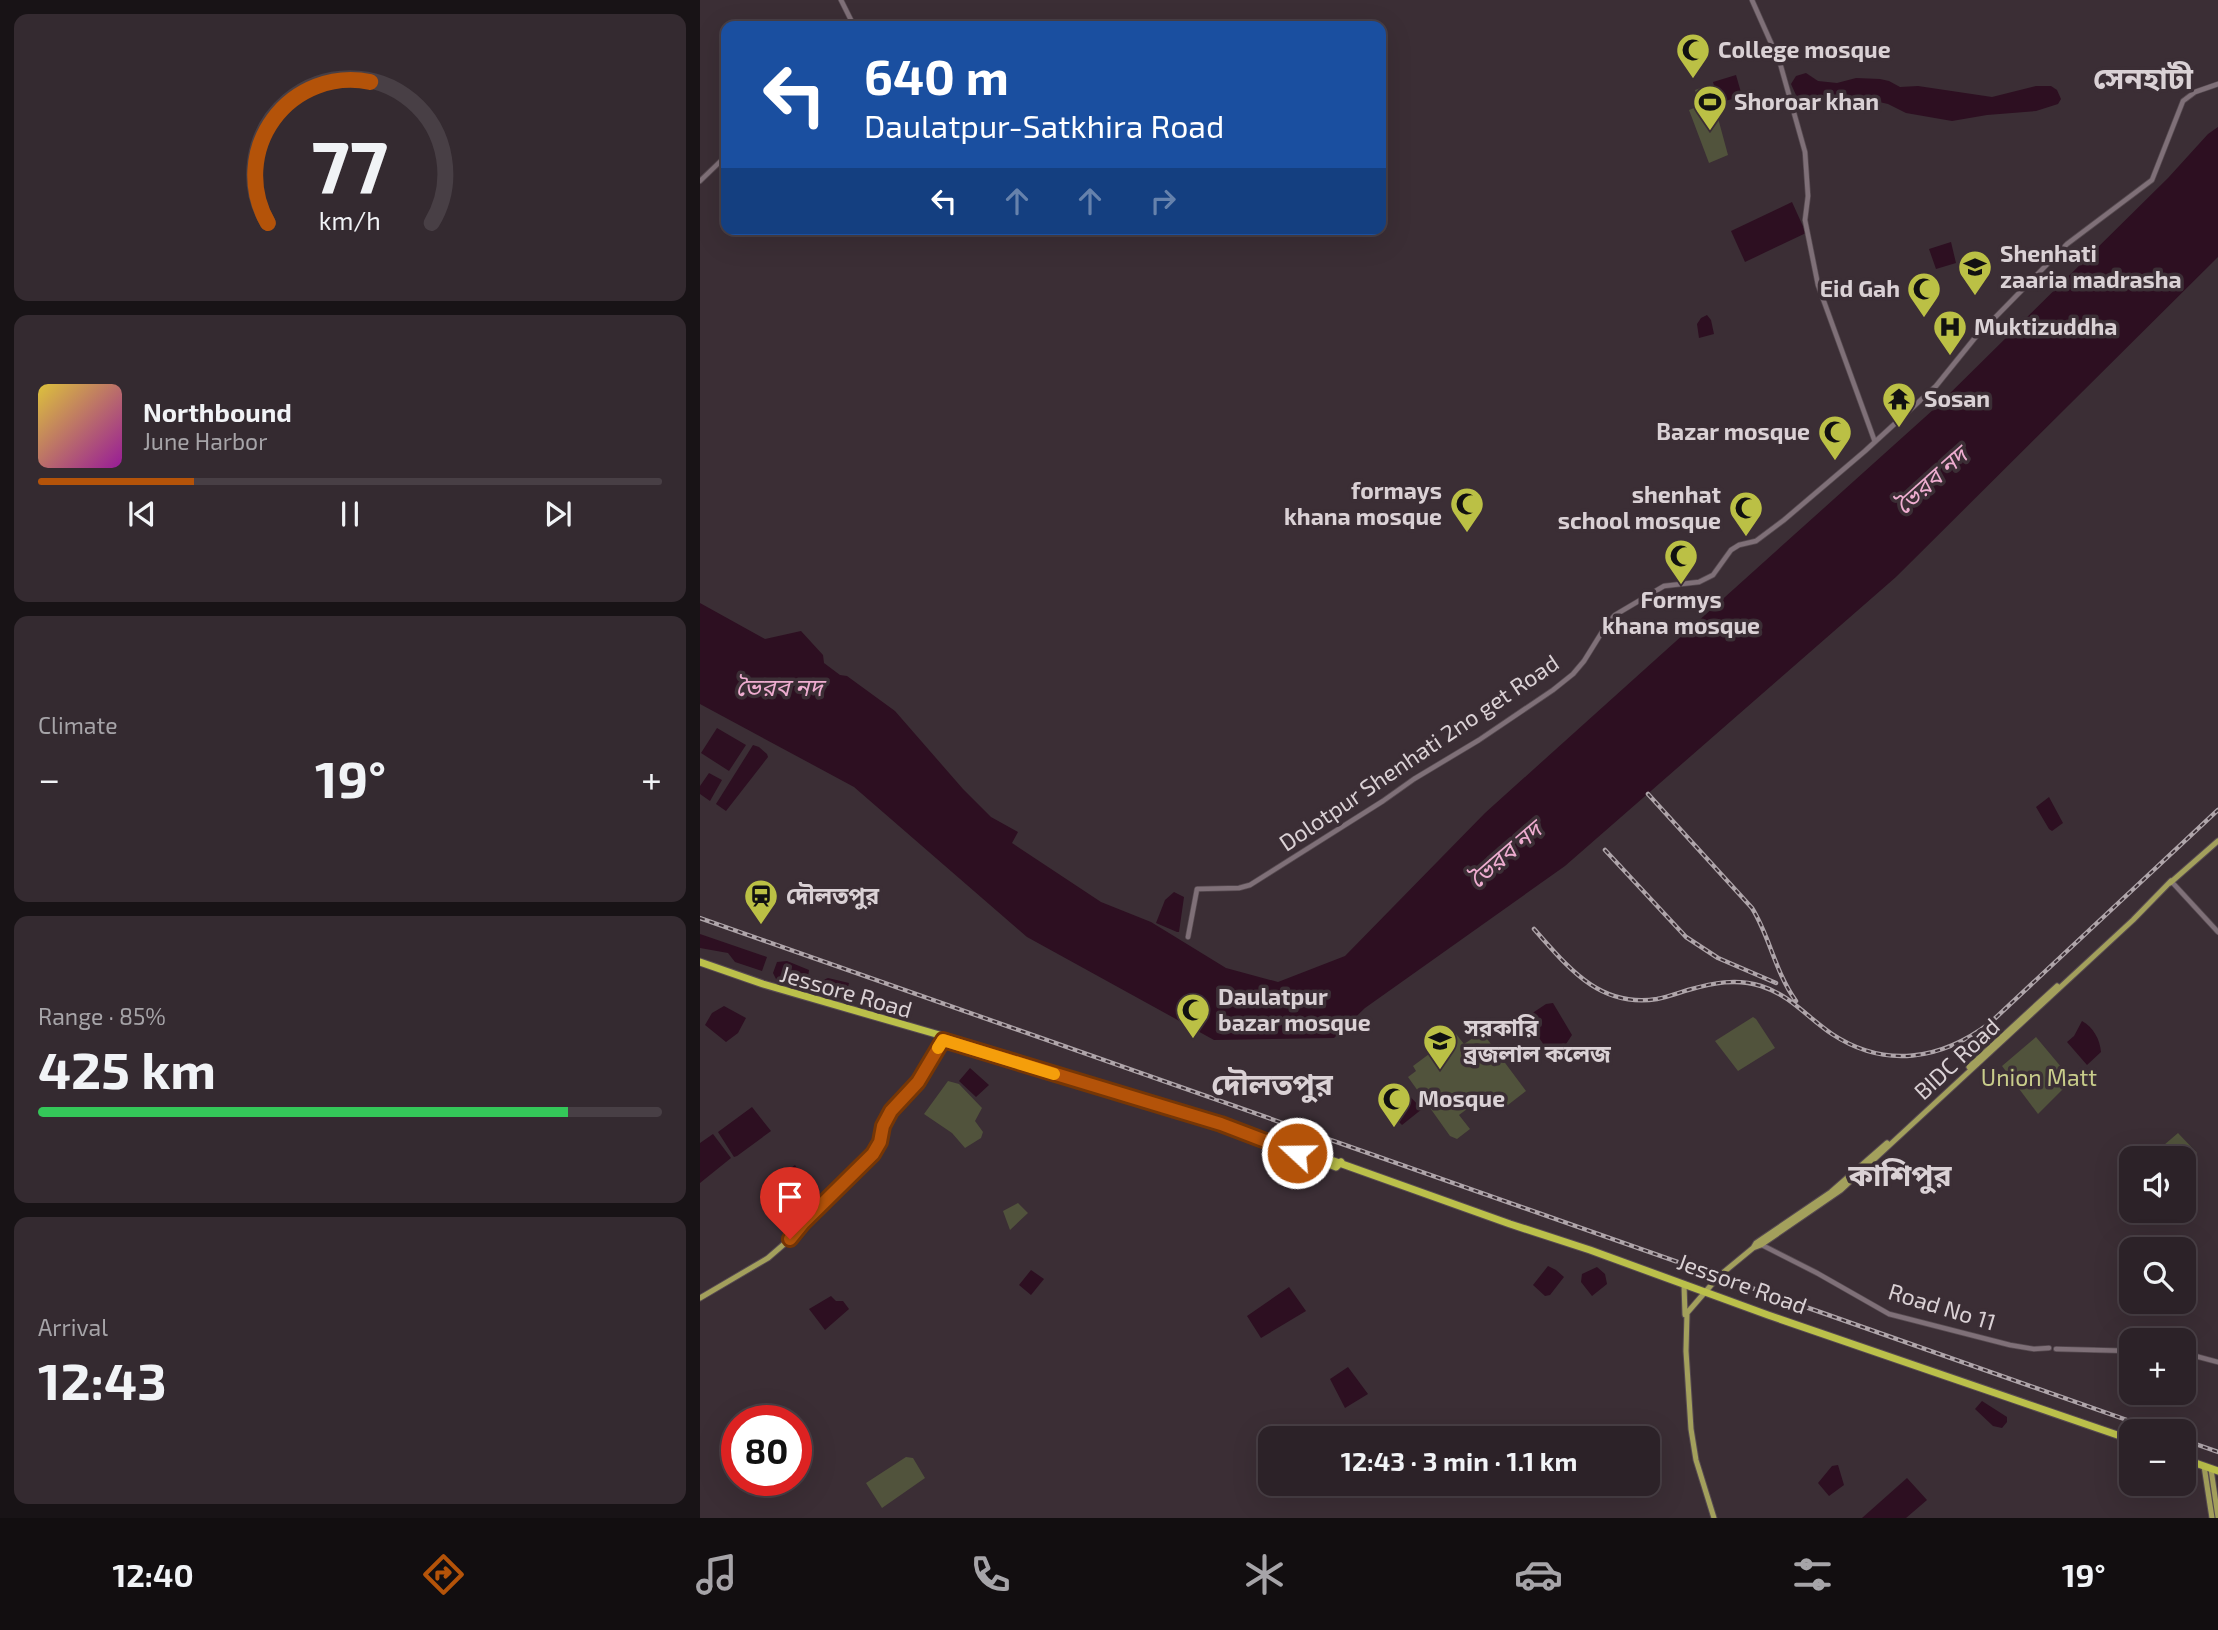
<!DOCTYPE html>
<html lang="en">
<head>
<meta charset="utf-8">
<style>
  :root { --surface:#2c2228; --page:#342a30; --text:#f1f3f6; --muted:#a6a4a8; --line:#483f45; --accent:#b45309 }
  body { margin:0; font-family:"Exo 2","Noto Sans Bengali",sans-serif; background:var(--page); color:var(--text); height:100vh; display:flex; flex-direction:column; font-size:26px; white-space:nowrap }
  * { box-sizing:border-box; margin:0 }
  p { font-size:23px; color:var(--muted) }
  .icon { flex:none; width:38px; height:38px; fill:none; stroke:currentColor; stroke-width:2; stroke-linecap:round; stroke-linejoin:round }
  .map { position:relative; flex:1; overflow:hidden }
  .drawer { display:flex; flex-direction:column; gap:14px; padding:14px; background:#181316; width:700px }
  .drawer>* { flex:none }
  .banner { position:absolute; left:21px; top:21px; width:665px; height:214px; border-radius:14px; box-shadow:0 7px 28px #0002,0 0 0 2px var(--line); background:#1a4fa0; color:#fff; overflow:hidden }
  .buttons { position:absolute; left:1419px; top:1146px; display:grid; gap:14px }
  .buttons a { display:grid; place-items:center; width:77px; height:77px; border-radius:14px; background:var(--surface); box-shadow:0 7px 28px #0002,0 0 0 2px var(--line); font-size:35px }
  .speed { position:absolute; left:21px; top:1405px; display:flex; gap:14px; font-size:35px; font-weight:700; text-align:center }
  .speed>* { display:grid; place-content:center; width:91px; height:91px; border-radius:50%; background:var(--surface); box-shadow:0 7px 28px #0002,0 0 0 2px var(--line); line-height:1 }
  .speed .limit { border:10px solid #d22; background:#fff; color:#111 }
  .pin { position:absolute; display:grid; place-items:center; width:60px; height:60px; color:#fff; margin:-72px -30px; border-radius:50% 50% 50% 0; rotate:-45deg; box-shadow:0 0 7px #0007 }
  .pin .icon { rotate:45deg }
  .me { position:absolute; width:77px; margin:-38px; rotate:291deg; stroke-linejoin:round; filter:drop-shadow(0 0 5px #0008) }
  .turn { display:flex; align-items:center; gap:24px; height:147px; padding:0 28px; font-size:32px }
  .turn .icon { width:91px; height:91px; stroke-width:2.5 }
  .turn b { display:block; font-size:49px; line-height:60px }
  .lanes { display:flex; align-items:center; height:66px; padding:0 28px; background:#0003; justify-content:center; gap:35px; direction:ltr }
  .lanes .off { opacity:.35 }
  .big { font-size:52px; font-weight:700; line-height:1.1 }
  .drawer .widget { flex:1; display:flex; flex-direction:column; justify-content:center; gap:10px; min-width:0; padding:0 24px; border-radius:14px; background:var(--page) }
  .drawer .dial { align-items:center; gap:0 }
  .dial svg { height:182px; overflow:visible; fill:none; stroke:var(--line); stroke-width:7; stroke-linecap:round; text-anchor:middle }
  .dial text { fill:var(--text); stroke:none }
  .song { display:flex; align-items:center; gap:21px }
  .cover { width:84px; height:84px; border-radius:10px; background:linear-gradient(135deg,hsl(50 70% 55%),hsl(300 70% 35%)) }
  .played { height:7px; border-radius:4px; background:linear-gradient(90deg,var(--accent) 25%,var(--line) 25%) }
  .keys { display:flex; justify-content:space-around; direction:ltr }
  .heat { display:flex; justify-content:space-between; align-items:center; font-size:38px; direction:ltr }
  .charge { height:10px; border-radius:5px; background:linear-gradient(90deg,#34c759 85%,var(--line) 0) }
  .trip { position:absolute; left:558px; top:1426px; width:402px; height:70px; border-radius:14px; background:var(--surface); box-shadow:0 7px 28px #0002,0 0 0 2px var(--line); font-weight:700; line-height:70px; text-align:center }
  .menu { display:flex; height:112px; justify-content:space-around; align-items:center; background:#120e10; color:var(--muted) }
  .menu .icon { width:49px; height:49px }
  .menu .current { color:var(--accent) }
  .menu b { font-size:32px; color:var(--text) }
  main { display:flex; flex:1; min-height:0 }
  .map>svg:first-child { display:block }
  .green { fill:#51533c }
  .water { fill:#2d0f21 }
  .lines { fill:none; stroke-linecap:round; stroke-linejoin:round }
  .minor-casing { stroke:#564a50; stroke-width:6 }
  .major-casing { stroke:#564a50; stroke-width:7 }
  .highway-casing { stroke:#564a50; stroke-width:9 }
  .minor { stroke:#7f7078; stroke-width:4.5 }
  .major { stroke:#a3a05c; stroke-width:5 }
  .highway { stroke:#bbc04a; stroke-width:7 }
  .rail-casing { stroke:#afa5aa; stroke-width:4.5 }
  .rail { stroke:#3b2e35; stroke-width:2; stroke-dasharray:5; stroke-linecap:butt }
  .route-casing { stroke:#753606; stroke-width:18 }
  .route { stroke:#b45309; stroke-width:12 }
  .slow { stroke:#f59e0b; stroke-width:12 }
  .labels { text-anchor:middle; stroke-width:7; stroke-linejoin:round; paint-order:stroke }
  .poi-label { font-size:23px; font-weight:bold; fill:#dad1d5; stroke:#3b2e35; text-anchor:start }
  .street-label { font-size:23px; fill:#dad1d5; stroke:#3b2e35 }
  .park-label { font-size:23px; fill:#c9cd8b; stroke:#3b2e35 }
  .water-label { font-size:24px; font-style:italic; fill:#eeadd0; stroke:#3b2e35 }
  .district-label { font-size:30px; font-weight:bold; fill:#dad1d5; stroke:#3b2e35 }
</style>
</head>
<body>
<main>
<section class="drawer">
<div class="widget dial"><svg viewBox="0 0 100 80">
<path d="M14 69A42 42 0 1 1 86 69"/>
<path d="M14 69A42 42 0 0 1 59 7" stroke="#b45309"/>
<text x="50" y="56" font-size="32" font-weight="700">77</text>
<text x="50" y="72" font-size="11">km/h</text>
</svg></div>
<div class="widget">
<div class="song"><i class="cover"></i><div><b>Northbound</b><p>June Harbor</p></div></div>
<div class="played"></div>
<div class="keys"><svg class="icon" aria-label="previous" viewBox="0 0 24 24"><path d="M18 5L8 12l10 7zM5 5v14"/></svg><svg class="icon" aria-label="pause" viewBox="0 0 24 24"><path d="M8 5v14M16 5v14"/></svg><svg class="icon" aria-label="next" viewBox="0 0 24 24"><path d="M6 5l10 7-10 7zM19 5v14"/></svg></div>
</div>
<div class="widget"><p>Climate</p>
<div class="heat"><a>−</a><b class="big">19°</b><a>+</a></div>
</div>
<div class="widget"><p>Range · 85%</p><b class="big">425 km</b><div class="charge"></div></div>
<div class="widget"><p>Arrival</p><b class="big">12:43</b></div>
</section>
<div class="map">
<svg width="1518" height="1518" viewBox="0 0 1518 1518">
  <rect width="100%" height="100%" fill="#3b2e35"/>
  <!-- green -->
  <path class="green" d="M1009,85L1028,155L1009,163L989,110L999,106L995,90Z
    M1053,1017L1056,1019L1075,1048L1038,1071L1015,1041Z
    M782,1032L826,1091L804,1108L791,1091L759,1115L770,1129L757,1139L750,1136L708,1077L716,1071L713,1066L756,1034L764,1044Z
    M1336,1037L1372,1080L1338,1114L1302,1066Z
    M248,1081L259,1084L282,1108L275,1121L283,1132L281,1138L265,1148L252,1133L224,1114Z
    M1478,1133L1497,1153L1484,1165V1158H1464L1457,1151Z
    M318,1203L328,1213L310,1230L303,1211Z
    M206,1457L213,1458L225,1478L182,1508L166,1483Z"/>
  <!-- water -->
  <path class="water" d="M1106,73L1118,81L1137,83L1156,78L1180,79L1189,81L1200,87L1218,86L1292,97L1336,86H1351L1357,90L1361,99L1358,104L1336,111L1287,115L1252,121L1206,113L1188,104L1166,99L1131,96L1103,101L1096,95L1091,84L1096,76Z
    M1036,75L1042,96L1019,103L1013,82Z
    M1518,127V257L1196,577L865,866L665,1008L634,1038L514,1040L327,937L154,787L0,704V603L65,639L101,631L123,655L124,663L140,675L147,676L195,711L263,789L291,817L318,832L312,843L401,902L451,922L526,968L578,982L645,956L785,813L1234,409L1468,178L1508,134Z
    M1092,202L1106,233L1045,262L1031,231Z
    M1251,242L1256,263L1236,269L1229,249Z
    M1007,315L1011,320L1014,334L999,338L997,324L1001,318Z
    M17,728L46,745L29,771L1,753Z
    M53,745L59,747L67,754L68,757L26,811L16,804Z
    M9,773L22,780L10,801L0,794V786Z
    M1349,797L1363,823L1352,831L1349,829L1336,807Z
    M474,892L484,897L479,932H477L456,923L465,900Z
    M0,934L67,957L62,971L35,962L28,953L0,948Z
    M87,961L109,970L108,977L121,981L128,978L149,983L147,992L143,993L141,999H137C127,988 112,984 98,979C90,976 90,980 82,978L79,982L77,981L73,973L77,962Z
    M853,1003L872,1035L866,1044L849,1052L825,1018L846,1004Z
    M24,1006L46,1018L38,1033L26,1042L5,1025L12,1013Z
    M1382,1021C1393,1027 1400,1039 1401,1052L1387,1065L1367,1042L1374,1036Z
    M270,1068L289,1085L276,1097L259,1081Z
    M698,1084L722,1109L702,1125L680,1103L679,1098Z
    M52,1107L71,1131L37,1156L34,1157L18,1132Z
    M13,1134L31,1158L0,1183V1143Z
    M95,1165L109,1186L93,1197L80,1176Z
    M848,1266L856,1270L864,1277L850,1295L845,1296L833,1285Z
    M897,1267L905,1274L907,1284L892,1296L881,1282L882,1274Z
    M331,1270L344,1279L331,1295L319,1285Z
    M589,1287L606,1311L561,1338L547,1316Z
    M131,1296L136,1301H143L149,1309L125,1330L109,1309Z
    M648,1367L668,1394L645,1408L630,1379Z
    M1282,1401L1307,1417V1422L1302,1428L1293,1426L1275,1409Z
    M1138,1465L1144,1485L1129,1496L1118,1483L1132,1466Z
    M1207,1478L1227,1500L1206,1518H1162Z"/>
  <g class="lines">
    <!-- minor casing -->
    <g class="minor-casing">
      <path id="minor" d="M141,0L152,22L148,26
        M1052,0L1080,63L1105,152L1108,196L1105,220L1118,285L1175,442
        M0,181L26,156
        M1471,881L1518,932
        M488,937L497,889L539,888L550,885L683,801L714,779L779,740L853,690L873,674L884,661L907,624L915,615L964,586L999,582L1013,575L1031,550L1039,545L1056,541L1084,520L1165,451L1236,386L1274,339L1367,244L1452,180L1483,101L1495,92L1518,84
        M1060,1244L1117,1273L1189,1314L1310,1345L1334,1349L1349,1348
        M1356,1349L1432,1351
        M1484,1353L1518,1362"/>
    </g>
    <!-- major casing -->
    <g class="major-casing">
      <path id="major" d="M1470,883L1518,841
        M1269,1067L1357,986
        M1053,1248L1056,1243L1131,1192L1187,1143
        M984,1284L985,1315
        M0,1298L68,1258L90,1239L115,1210L173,1155L180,1142L183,1126L192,1111L218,1082L243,1040
        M1504,1466L1512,1518
        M1511,1469L1518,1517
        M1014,1518L996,1460L991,1429L986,1351L987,1313L1019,1276L1053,1248L1061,1245L1141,1190L1433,920L1471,881"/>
    </g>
    <!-- highway casing -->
    <g class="highway-casing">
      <path id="highway" d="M0,962L63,984L243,1036L519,1120L810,1224L890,1250L1068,1315L1432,1440
        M584,1147L636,1167L641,1162
        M1484,1459L1518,1471"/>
    </g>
    <!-- minor -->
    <use href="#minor" class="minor"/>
    <!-- major -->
    <use href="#major" class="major"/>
    <!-- highway -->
    <use href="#highway" class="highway"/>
    <!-- rail casing -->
    <g class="rail-casing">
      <path id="rail" d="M948,794L1052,908C1070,937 1075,972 1096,1001
        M905,850L986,937L1018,958L1076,983
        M0,918L1461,1432
        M834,929C868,967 899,1008 957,999C967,997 978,993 988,990C1013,983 1036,978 1061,986C1090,995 1108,1018 1132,1034C1185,1069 1241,1060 1290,1023L1518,810
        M1484,1440L1518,1452"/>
    </g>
    <!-- rail -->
    <use href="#rail" class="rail"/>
  </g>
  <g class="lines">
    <!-- route casing -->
    <g class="route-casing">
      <path id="route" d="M90,1239L103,1223L173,1154L180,1142L183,1126L191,1111L218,1082L243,1040L521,1124L597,1153"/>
    </g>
    <!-- route -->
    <use href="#route" class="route"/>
    <!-- slow -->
    <path class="slow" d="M238,1048L243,1040L354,1074"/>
  </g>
  <!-- icons -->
  <defs>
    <g id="mosque-pin" transform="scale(1.75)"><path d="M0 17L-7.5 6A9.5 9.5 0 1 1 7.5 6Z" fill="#bbc045" stroke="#3b2e35"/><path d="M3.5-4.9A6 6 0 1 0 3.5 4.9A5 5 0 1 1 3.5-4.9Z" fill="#111"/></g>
    <g id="stadium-pin" transform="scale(1.75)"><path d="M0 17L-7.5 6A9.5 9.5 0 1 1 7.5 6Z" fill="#bbc045" stroke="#3b2e35"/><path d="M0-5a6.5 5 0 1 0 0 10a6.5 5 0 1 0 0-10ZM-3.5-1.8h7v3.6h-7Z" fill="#111"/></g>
    <g id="university-pin" transform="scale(1.75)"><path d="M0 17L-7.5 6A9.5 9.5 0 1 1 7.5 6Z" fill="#bbc045" stroke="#3b2e35"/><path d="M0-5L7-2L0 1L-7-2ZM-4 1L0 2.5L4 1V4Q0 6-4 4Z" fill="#111"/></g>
    <g id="hospital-pin" transform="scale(1.75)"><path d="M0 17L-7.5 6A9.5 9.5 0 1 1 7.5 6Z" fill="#bbc045" stroke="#3b2e35"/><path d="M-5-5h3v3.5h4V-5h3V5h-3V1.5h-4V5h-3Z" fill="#111"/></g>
    <g id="temple-pin" transform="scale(1.75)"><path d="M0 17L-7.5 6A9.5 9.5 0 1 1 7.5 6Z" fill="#bbc045" stroke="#3b2e35"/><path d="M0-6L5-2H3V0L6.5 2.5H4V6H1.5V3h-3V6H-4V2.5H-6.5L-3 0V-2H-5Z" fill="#111"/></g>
    <g id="station-pin" transform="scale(1.75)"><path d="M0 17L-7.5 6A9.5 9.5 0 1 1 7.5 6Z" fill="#bbc045" stroke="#3b2e35"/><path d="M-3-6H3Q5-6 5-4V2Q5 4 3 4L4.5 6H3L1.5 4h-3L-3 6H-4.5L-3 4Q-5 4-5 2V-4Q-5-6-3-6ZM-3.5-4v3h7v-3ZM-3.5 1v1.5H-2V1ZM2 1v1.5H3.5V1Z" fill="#111"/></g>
  </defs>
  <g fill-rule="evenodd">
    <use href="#mosque-pin" x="993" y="50"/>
    <use href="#stadium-pin" x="1010" y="102"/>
    <use href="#university-pin" x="1275" y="267"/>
    <use href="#mosque-pin" x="1224" y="289"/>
    <use href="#hospital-pin" x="1250" y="327"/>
    <use href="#temple-pin" x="1199" y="399"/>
    <use href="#mosque-pin" x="1135" y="432"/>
    <use href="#mosque-pin" x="767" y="504"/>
    <use href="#mosque-pin" x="1046" y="508"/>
    <use href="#mosque-pin" x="981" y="556"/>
    <use href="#station-pin" x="61" y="896"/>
    <use href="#mosque-pin" x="493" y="1010"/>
    <use href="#university-pin" x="740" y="1041"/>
    <use href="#mosque-pin" x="694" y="1099"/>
  </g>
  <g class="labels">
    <!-- poi labels -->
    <g class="poi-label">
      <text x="1018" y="58">College mosque</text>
      <text x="1034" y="110">Shoroar khan</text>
      <text x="1300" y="262">Shenhati<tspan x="1300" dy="26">zaaria madrasha</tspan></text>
      <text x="1200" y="297" text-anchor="end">Eid Gah</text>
      <text x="1274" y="335">Muktizuddha</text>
      <text x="1224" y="407">Sosan</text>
      <text x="1110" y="440" text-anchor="end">Bazar mosque</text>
      <text x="742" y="499" text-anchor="end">formays<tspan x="742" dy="26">khana mosque</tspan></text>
      <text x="1021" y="503" text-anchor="end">shenhat<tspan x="1021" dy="26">school mosque</tspan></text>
      <text x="981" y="608" text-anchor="middle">Formys<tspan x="981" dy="26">khana mosque</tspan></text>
      <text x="86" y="904">দৌলতপুর</text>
      <text x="518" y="1005">Daulatpur<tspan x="518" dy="26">bazar mosque</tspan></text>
      <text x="764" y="1036">সরকারি<tspan x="764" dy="26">ব্রজলাল কলেজ</tspan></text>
      <text x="718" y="1107">Mosque</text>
    </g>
    <!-- street labels -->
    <g class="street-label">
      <text transform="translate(719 753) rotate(-34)" y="8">Dolotpur Shenhati 2no get Road</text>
      <text transform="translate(146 992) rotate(16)" y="8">Jessore Road</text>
      <text transform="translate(1257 1059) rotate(-43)" y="8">BIDC Road</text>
      <text transform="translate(1042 1284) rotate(20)" y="8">Jessore Road</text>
      <text transform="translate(1242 1307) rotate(17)" y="8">Road No 11</text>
    </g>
    <!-- park labels -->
    <g class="park-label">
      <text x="1339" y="1086">Union Matt</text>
    </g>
    <!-- water labels -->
    <g class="water-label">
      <text transform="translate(1231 481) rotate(-42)" y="8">ভৈরব নদ</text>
      <text x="79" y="696">ভৈরব নদ</text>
      <text transform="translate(805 855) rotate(-41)" y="8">ভৈরব নদ</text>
    </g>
    <!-- district labels -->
    <g class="district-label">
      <text x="1443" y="89">সেনহাটী</text>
      <text x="572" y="1095">দৌলতপুর</text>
      <text x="1200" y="1186">কাশিপুর</text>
    </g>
  </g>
</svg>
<div class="buttons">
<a><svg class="icon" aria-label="sound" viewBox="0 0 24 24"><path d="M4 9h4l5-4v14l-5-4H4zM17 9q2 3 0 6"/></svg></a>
<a><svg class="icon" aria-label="search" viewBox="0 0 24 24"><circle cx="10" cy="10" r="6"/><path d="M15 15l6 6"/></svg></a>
<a>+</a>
<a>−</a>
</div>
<div class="speed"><div class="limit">80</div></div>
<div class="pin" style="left:90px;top:1239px;background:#d93025"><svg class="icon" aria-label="arrive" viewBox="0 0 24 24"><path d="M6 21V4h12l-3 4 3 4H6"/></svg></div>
<svg class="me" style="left:597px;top:1153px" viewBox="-20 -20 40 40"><circle r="17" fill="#b45309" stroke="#fff" stroke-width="3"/><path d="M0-11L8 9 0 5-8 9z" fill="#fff"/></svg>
<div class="trip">12:43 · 3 min · 1.1 km</div>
<div class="banner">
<div class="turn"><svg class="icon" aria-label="left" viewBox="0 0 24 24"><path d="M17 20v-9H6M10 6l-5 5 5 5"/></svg><div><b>640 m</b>Daulatpur-Satkhira Road</div></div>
<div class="lanes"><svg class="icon" aria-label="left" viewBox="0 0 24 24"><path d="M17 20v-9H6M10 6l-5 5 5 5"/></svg><svg class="icon off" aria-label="ahead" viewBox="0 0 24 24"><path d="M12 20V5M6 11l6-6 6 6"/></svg><svg class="icon off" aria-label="ahead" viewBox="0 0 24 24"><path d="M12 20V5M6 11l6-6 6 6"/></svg><svg class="icon off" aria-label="right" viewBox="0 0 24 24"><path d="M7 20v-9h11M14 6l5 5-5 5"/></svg></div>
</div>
</div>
</main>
<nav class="menu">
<b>12:40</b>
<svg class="icon current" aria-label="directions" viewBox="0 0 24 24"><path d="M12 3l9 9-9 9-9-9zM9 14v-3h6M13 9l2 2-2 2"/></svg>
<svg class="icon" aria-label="music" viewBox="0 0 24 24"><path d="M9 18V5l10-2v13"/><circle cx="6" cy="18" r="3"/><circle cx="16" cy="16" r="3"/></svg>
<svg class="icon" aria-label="phone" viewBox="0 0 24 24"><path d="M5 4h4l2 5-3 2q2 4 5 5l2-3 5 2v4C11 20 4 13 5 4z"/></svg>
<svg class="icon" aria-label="climate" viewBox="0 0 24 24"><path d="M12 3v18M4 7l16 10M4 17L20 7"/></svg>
<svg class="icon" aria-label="car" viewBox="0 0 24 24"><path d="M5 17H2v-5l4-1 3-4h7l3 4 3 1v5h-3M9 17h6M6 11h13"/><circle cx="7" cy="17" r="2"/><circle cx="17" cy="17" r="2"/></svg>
<svg class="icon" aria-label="filters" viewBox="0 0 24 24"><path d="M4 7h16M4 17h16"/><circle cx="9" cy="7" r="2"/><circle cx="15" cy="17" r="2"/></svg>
<b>19°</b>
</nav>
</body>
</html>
